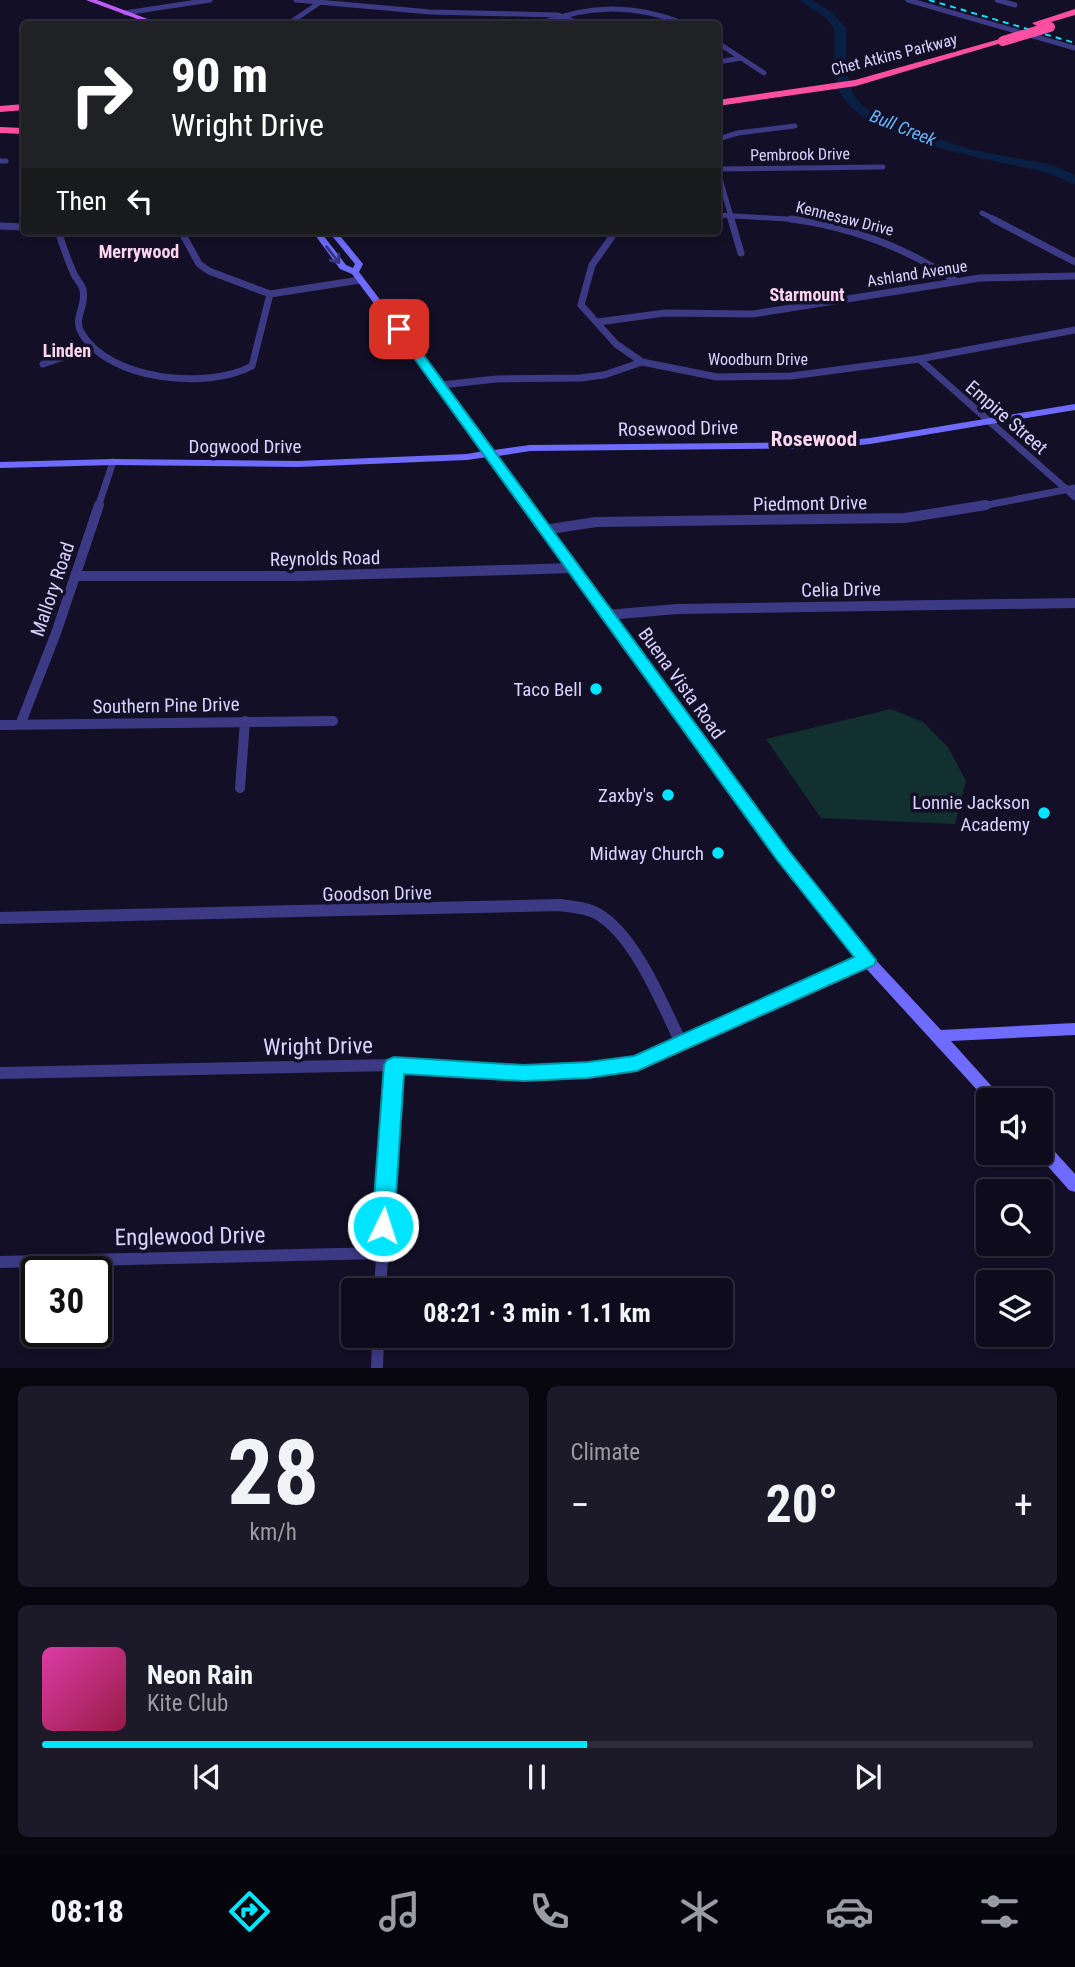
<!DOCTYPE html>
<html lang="en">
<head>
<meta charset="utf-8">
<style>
  :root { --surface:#0e0b1c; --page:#1c1929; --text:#f1f3f6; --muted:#9b9ba3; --line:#2e2b3b; --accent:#00e5ff }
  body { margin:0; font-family:"Roboto Condensed",sans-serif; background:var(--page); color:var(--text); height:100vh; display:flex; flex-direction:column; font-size:26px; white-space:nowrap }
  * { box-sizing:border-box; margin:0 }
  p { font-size:23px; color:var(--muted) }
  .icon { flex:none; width:38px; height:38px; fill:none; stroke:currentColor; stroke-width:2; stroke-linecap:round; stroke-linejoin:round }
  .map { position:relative; height:1368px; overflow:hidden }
  .side { display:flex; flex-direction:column; gap:18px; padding:18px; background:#08060f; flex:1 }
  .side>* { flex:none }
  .hud { position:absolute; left:21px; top:21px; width:700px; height:214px; border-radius:7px; box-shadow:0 4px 10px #0003,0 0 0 2px var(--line); background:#202124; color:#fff; overflow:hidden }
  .controls { position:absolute; left:976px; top:1088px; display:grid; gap:14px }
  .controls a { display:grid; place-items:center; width:77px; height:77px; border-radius:7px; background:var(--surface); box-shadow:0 4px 10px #0003,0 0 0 2px var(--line); font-size:35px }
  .speed { position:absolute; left:21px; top:1256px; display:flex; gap:14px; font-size:35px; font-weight:700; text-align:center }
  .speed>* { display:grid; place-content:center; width:91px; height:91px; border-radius:50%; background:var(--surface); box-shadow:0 4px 10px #0003,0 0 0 2px var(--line); line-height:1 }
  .speed .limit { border:4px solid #111; border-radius:10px; background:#fff; color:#111 }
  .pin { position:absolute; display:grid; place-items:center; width:60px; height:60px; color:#fff; margin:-30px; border-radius:14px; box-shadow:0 4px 10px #0006 }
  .me { position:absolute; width:77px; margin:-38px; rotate:4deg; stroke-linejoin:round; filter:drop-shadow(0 0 5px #0008) }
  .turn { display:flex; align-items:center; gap:24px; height:147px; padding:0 35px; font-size:32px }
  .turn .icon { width:91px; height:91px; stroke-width:2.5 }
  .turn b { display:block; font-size:49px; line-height:60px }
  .then { display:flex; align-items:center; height:66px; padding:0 35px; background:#0003; gap:14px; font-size:26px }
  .big { font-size:52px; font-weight:700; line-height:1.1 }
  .side .widget { flex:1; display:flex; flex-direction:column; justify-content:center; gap:10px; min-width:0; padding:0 24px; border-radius:10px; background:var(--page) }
  .side .dial { align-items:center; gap:0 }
  .dial b { font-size:91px; line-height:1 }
  .song { display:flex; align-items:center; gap:21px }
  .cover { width:84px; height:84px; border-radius:10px; background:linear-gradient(135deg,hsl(320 70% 55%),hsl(340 70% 35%)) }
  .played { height:7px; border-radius:4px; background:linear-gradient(90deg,var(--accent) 55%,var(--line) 55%) }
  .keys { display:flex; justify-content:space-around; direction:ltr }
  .heat { display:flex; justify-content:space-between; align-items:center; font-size:38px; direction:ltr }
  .side .tiles { flex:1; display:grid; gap:18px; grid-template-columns:1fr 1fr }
  .widget:last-child { grid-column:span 2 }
  .trip { position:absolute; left:341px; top:1278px; width:392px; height:70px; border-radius:7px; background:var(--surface); box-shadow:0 4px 10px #0003,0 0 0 2px var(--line); font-weight:700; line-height:70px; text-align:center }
  .tab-bar { display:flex; height:112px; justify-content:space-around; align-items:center; background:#06040b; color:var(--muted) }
  .tab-bar .icon { width:49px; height:49px }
  .tab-bar .selected { color:var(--accent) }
  .tab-bar b { font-size:32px; color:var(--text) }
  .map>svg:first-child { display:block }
  .green { fill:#12302f }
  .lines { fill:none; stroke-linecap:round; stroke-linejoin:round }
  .river { fill:#0a1f44; fill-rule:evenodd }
  .street-far3 { stroke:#3d3a85; stroke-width:5 }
  .street-far2 { stroke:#3d3a85; stroke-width:7 }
  .street-far1 { stroke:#3d3a85; stroke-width:10 }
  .street { stroke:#3d3a85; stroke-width:12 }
  .secondary { fill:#6f6bff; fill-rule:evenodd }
  .primary { fill:#c25bff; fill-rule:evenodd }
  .highway { fill:#ff4fa3; fill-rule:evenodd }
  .rail { stroke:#00e5ff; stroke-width:2; stroke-dasharray:6 5; stroke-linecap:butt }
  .highway-bridge { stroke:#ff4fa3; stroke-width:10 }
  .oneway { stroke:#38347d }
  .route { fill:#00e5ff; stroke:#0095a6; stroke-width:2 }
  .poi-dot { fill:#00e5ff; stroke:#130f26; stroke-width:2.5 }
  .labels { text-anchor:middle; stroke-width:7; stroke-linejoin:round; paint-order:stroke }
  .far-street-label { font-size:16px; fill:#d9d4ff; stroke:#130f26 }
  .far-water-label { font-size:18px; font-style:italic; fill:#62b6ff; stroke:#130f26 }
  .far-neighbourhood-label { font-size:18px; font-weight:bold; fill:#ffd6f0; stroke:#130f26 }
  .street-label { font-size:19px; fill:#d9d4ff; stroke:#130f26 }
  .poi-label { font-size:19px; fill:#d9d4ff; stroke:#130f26; text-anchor:end }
  .neighbourhood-label { font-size:21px; font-weight:bold; fill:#ffd6f0; stroke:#130f26 }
  .near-street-label { font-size:23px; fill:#d9d4ff; stroke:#130f26 }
</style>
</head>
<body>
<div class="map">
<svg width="1075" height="1369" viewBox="0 0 1075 1369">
  <rect width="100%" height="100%" fill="#130f26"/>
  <!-- green -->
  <path class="green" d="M891,709L923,722L948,747L966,781L955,824L821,818L766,739Z"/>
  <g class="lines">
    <!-- river -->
    <path class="river" d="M799,0H812L833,13L846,28V71L853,94L865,108L894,123L969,149L1052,165L1075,175V184C1063,181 1052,173 1040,171C991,159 869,141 842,96C829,74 837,52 834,28L825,17Z"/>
    <!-- street-far3 -->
    <path class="street-far3" d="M296,0L430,12L558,15L581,24
      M908,0L1075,48
      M997,0L1015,5
      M125,13L210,0
      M288,24L319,3
      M540,24C588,4 637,4 685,24
      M718,43L764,73
      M718,62L741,58
      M718,139L738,133L795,126
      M0,161H6
      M718,169L883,167
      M718,172L732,220
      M982,213L996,220
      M718,215L804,220"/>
    <!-- street-far2 -->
    <path class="street-far2" d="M731,219L741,253
      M791,219C852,227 905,247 956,281
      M993,219L1075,262
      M0,226L24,227
      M58,231C63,246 68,262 75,276C78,281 82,285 83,290C87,305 73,318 81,332C108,381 208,390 252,366L270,294
      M181,231L199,264L209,271L270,294L360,280
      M616,231L592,265L581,305L616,344L642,362
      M598,322L665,313L753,314L980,278L1075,276
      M919,359L1075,497
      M43,364L92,347
      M441,385L496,379L580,378L604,375L642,362L717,377L791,376L919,359L1075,330
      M98,507L113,462
      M977,507L1075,488"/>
    <!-- street-far1 -->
    <path class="street-far1" d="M544,530L596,522L905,518L986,505
      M76,576H301L574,568
      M607,615L677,609L1075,603
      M0,725L333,721
      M20,725L56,633L99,505
      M240,788L245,721"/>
    <!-- street -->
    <path class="street" d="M0,918L559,905C571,907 585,907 596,913C634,933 663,1005 681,1043
      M0,1073L394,1065L524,1073L588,1070L637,1063L867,960
      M0,1262L381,1253
      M380,1290L394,1065
      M377,1369L378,1335"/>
    <!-- secondary -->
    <path class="secondary" d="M312,231H320L346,265L353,268L355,264L328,231H336L363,264L359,272L494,450L530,445L832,442L870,438L1075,404V410L870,444L832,448L530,451L498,456L808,880L872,956L941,1030L1075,1023V1035L951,1041L1005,1101H989V1103L862,964L798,886L488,457L467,460L298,467L113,465L0,468V462L113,459L298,461L467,454L484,451L352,274L340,269Z
      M1041,1142L1047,1143L1075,1174V1192L1069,1190L1036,1153H1041Z"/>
    <!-- primary -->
    <path class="primary" d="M86,0H97L161,24H151Z"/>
    <!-- highway -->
    <path class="highway" d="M1075,9V15L1037,26L1032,23Z
      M1000,39L1008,41L856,86L718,106V100L855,80Z
      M24,104V110L0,112V106Z
      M0,127L24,128V134L0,133Z"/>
    <!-- rail -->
    <path class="rail" d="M929,0L1075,43"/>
    <!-- highway-bridge -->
    <path class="highway-bridge" d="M1003,41L1050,27"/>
  </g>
  <!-- one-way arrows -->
  <defs><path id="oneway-shaft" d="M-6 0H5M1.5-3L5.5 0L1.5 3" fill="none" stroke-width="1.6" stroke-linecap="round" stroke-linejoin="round" transform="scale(1.75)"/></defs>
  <use class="oneway" href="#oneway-shaft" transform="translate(333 255) rotate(52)"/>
  <!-- route -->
  <path class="route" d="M395,327H403L789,851L876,960L874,965L637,1071L588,1078L524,1081L404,1074L394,1226L391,1232L383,1235L375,1232L372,1226L384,1065L387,1060L394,1057L524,1065L588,1062L634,1056L854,957L777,860L395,332Z"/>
  <!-- markers -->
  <g class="poi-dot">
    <circle cx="596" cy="689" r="7"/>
    <circle cx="668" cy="795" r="7"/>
    <circle cx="1044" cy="813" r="7"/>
    <circle cx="718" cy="853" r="7"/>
  </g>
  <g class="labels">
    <!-- far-street labels -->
    <g class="far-street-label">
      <text transform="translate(894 54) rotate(-14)" y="6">Chet Atkins Parkway</text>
      <text transform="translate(800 154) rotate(-1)" y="6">Pembrook Drive</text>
      <text transform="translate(845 218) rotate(14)" y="6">Kennesaw Drive</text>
      <text transform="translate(917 273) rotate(-9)" y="6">Ashland Avenue</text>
      <text x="758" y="365">Woodburn Drive</text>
    </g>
    <!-- far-water labels -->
    <g class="far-water-label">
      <text transform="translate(903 128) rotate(22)" y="6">Bull Creek</text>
    </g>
    <!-- far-neighbourhood labels -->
    <g class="far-neighbourhood-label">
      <text x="139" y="258">Merrywood</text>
      <text x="807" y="301">Starmount</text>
      <text x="67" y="357">Linden</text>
    </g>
    <!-- street labels -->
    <g class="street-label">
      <text transform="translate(1007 417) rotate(41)" y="7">Empire Street</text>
      <text transform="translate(678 428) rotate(-1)" y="7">Rosewood Drive</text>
      <text x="245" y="453">Dogwood Drive</text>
      <text transform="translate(810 503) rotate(-1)" y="7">Piedmont Drive</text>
      <text transform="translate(325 558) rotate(-1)" y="7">Reynolds Road</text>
      <text transform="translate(52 589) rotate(-71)" y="7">Mallory Road</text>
      <text transform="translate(841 589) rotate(-1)" y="7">Celia Drive</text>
      <text transform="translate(682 683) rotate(54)" y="7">Buena Vista Road</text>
      <text transform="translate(166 705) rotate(-1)" y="7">Southern Pine Drive</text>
      <text transform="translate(377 893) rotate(-1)" y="7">Goodson Drive</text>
    </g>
    <!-- poi labels -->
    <g class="poi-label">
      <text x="582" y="696">Taco Bell</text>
      <text x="654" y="802">Zaxby's</text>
      <text x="1030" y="809">Lonnie Jackson<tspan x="1030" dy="22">Academy</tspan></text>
      <text x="704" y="860">Midway Church</text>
    </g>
    <!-- neighbourhood labels -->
    <g class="neighbourhood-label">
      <text x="814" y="446">Rosewood</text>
    </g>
    <!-- near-street labels -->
    <g class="near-street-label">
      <text transform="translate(318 1046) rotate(-1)" y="8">Wright Drive</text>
      <text transform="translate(190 1236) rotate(-1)" y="8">Englewood Drive</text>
    </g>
  </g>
</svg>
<div class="controls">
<a><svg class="icon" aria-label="sound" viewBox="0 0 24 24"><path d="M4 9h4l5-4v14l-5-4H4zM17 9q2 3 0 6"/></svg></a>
<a><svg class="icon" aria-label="search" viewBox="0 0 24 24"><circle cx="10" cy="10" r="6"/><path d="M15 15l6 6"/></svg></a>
<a><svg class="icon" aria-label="layers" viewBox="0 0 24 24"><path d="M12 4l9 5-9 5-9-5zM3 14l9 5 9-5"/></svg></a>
</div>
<div class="speed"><div class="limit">30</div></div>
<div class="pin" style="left:399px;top:329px;background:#d93025"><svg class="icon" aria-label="arrive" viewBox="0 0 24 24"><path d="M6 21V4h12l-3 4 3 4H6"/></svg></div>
<svg class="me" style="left:383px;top:1226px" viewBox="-20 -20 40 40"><circle r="17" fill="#00e5ff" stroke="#fff" stroke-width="3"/><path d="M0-11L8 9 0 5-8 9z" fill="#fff"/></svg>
<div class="trip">08:21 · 3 min · 1.1 km</div>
<div class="hud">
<div class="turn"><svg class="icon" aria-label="right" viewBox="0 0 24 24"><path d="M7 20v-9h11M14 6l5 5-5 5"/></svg><div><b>90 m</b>Wright Drive</div></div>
<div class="then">Then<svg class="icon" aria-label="left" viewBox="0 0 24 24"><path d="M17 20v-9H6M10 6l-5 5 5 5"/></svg></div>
</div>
</div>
<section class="side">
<div class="tiles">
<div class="widget dial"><b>28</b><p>km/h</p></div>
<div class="widget"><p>Climate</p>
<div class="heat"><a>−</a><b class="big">20°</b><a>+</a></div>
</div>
<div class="widget">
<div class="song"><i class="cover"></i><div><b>Neon Rain</b><p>Kite Club</p></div></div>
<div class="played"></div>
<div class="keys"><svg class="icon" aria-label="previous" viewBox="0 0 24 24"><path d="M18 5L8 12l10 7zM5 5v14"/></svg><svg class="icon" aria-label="pause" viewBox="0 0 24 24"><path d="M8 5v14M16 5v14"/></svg><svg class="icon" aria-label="next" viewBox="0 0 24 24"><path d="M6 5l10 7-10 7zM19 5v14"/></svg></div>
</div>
</div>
</section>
<nav class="tab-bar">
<b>08:18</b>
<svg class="icon selected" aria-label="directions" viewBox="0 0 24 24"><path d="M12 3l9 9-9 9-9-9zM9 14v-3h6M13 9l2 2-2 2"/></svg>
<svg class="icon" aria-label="music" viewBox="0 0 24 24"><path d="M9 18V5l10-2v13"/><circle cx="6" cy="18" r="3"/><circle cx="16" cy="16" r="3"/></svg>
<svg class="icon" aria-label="phone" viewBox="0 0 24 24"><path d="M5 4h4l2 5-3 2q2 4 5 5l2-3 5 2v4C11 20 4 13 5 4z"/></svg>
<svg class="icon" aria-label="climate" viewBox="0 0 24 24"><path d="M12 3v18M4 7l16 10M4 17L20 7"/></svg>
<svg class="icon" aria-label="car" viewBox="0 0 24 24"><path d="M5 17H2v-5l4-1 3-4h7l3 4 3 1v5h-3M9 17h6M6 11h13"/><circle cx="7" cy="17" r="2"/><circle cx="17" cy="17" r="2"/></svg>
<svg class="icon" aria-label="filters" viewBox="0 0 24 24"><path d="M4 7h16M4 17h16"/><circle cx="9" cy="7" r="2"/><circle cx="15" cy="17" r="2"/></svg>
</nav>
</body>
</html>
